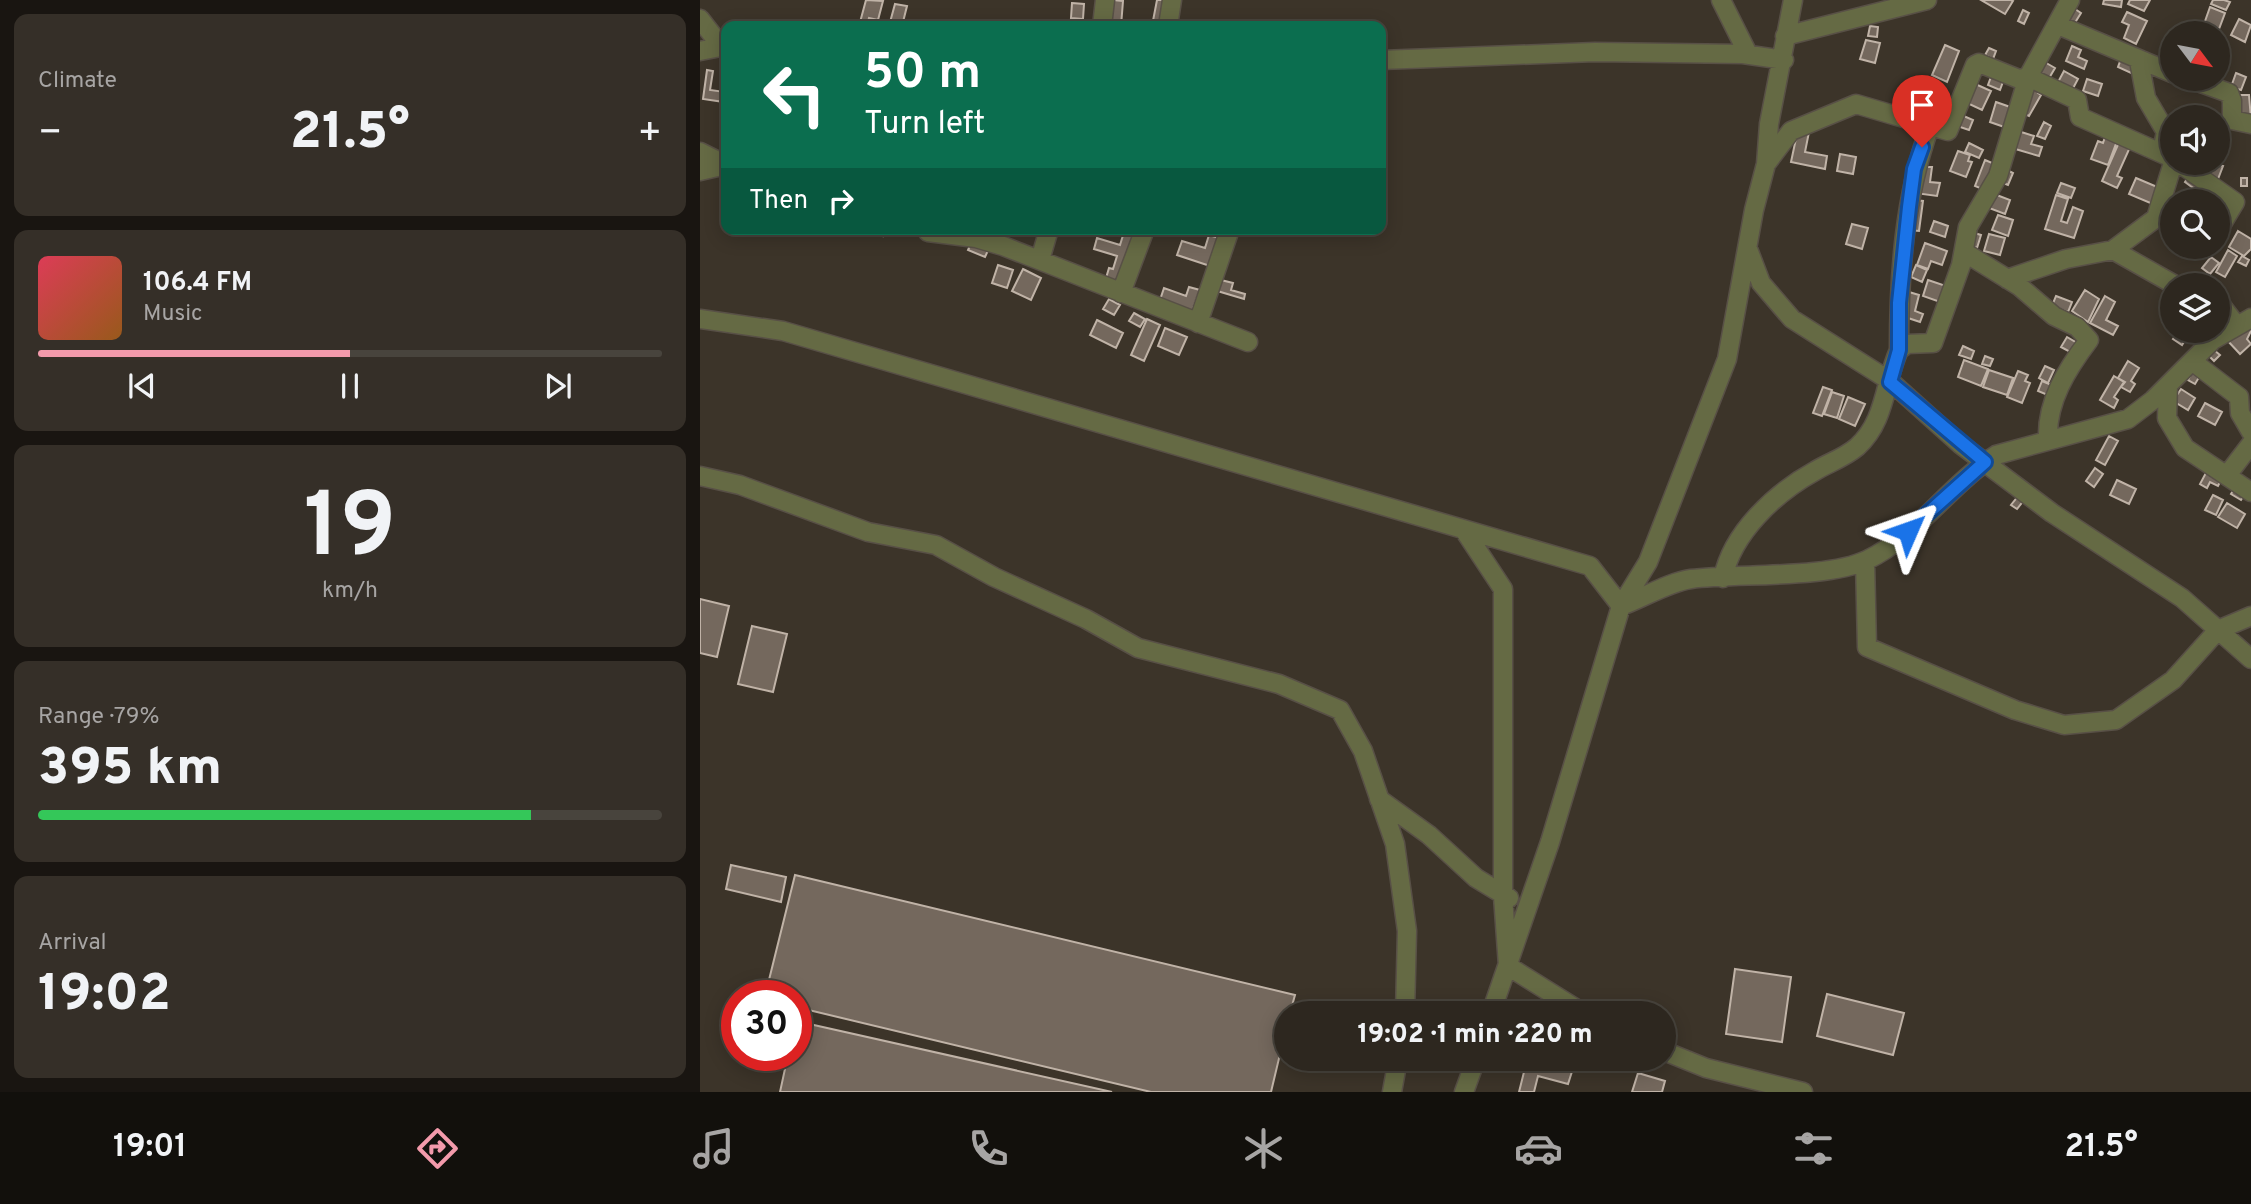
<!DOCTYPE html>
<html lang="en">
<head>
<meta charset="utf-8">
<style>
  :root { --surface:#2d271f; --page:#352f28; --text:#f1f3f6; --muted:#a7a5a4; --line:#48443d; --accent:#f39aab }
  body { margin:0; font-family:Overpass,sans-serif; background:var(--page); color:var(--text); height:100vh; display:flex; flex-direction:column; font-size:26px; white-space:nowrap }
  * { box-sizing:border-box; margin:0 }
  p { font-size:23px; color:var(--muted) }
  .icon { flex:none; width:38px; height:38px; fill:none; stroke:currentColor; stroke-width:2; stroke-linecap:round; stroke-linejoin:round }
  .map { position:relative; flex:1; overflow:hidden }
  .drawer { display:flex; flex-direction:column; gap:14px; padding:14px; background:#191511; width:700px }
  .drawer>* { flex:none }
  .top-card { position:absolute; left:21px; top:21px; width:665px; height:214px; border-radius:14px; box-shadow:0 4px 18px #0003,0 0 0 2px var(--line); background:#0b6e4f; color:#fff; overflow:hidden }
  .needle { width:46px; rotate:122deg }
  .buttons { position:absolute; left:1460px; top:21px; display:grid; gap:14px }
  .buttons a { display:grid; place-items:center; width:70px; height:70px; border-radius:50%; background:var(--surface); box-shadow:0 4px 18px #0003,0 0 0 2px var(--line); font-size:35px }
  .speed { position:absolute; left:21px; top:980px; display:flex; gap:14px; font-size:35px; font-weight:700; text-align:center }
  .speed>* { display:grid; place-content:center; width:91px; height:91px; border-radius:50%; background:var(--surface); box-shadow:0 4px 18px #0003,0 0 0 2px var(--line); line-height:1 }
  .speed .limit { border:10px solid #d22; background:#fff; color:#111 }
  .pin { position:absolute; display:grid; place-items:center; width:60px; height:60px; color:#fff; margin:-72px -30px; border-radius:50% 50% 50% 0; rotate:-45deg; box-shadow:0 0 7px #0007 }
  .pin .icon { rotate:45deg }
  .me { position:absolute; width:77px; margin:-38px; rotate:47deg; stroke-linejoin:round; filter:drop-shadow(0 0 5px #0008) }
  .turn { display:flex; align-items:center; gap:24px; height:147px; padding:0 28px; font-size:32px }
  .turn .icon { width:91px; height:91px; stroke-width:2.5 }
  .turn b { display:block; font-size:49px; line-height:60px }
  .then { display:flex; align-items:center; height:66px; padding:0 28px; background:#0003; gap:14px; font-size:26px }
  .big { font-size:52px; font-weight:800; line-height:1.1 }
  .drawer .widget { flex:1; display:flex; flex-direction:column; justify-content:center; gap:10px; min-width:0; padding:0 24px; border-radius:14px; background:var(--page) }
  .drawer .dial { align-items:center; gap:0 }
  .dial b { font-size:91px; line-height:1 }
  .song { display:flex; align-items:center; gap:21px }
  .cover { width:84px; height:84px; border-radius:10px; background:linear-gradient(135deg,hsl(350 70% 55%),hsl(30 70% 35%)) }
  .played { height:7px; border-radius:4px; background:linear-gradient(90deg,var(--accent) 50%,var(--line) 50%) }
  .keys { display:flex; justify-content:space-around; direction:ltr }
  .heat { display:flex; justify-content:space-between; align-items:center; font-size:38px; direction:ltr }
  .charge { height:10px; border-radius:5px; background:linear-gradient(90deg,#34c759 79%,var(--line) 0) }
  .trip { position:absolute; left:574px; top:1001px; width:402px; height:70px; border-radius:35px; background:var(--surface); box-shadow:0 4px 18px #0003,0 0 0 2px var(--line); font-weight:800; line-height:70px; text-align:center }
  .menu { display:flex; height:112px; justify-content:space-around; align-items:center; background:#12100c; color:var(--muted) }
  .menu .icon { width:49px; height:49px }
  .menu .selected { color:var(--accent) }
  .menu b { font-size:32px; color:var(--text) }
  main { display:flex; flex:1; min-height:0 }
  .map>svg:first-child { display:block }
  .building { fill:#74685d; stroke:#c0b3a7; stroke-width:2 }
  .lines { fill:none; stroke-linecap:round; stroke-linejoin:round }
  .minor-casing { stroke:#585046; stroke-width:21 }
  .minor { stroke:#656a44; stroke-width:18 }
  .route-casing { stroke:#114b97; stroke-width:18 }
  .route { stroke:#1a73e8; stroke-width:12 }
</style>
</head>
<body>
<main>
<section class="drawer">
<div class="widget"><p>Climate</p>
<div class="heat"><a>−</a><b class="big">21.5°</b><a>+</a></div>
</div>
<div class="widget">
<div class="song"><i class="cover"></i><div><b>106.4 FM</b><p>Music</p></div></div>
<div class="played"></div>
<div class="keys"><svg class="icon" aria-label="previous" viewBox="0 0 24 24"><path d="M18 5L8 12l10 7zM5 5v14"/></svg><svg class="icon" aria-label="pause" viewBox="0 0 24 24"><path d="M8 5v14M16 5v14"/></svg><svg class="icon" aria-label="next" viewBox="0 0 24 24"><path d="M6 5l10 7-10 7zM19 5v14"/></svg></div>
</div>
<div class="widget dial"><b>19</b><p>km/h</p></div>
<div class="widget"><p>Range · 79%</p><b class="big">395 km</b><div class="charge"></div></div>
<div class="widget"><p>Arrival</p><b class="big">19:02</b></div>
</section>
<div class="map">
<svg width="1551" height="1092" viewBox="0 0 1551 1092">
  <rect width="100%" height="100%" fill="#3c3429"/>
  <!-- building -->
  <path class="building" d="M166,0L183,1L178,20L169,18L167,26H159Z
    M413,0L423,1L421,26H411Z
    M457,0H469L464,26H452Z
    M1281,0H1311L1313,1L1305,14Z
    M1404,0H1422L1421,7L1403,4Z
    M1430,0H1450L1444,11L1428,4Z
    M1513,0H1524L1530,2L1526,10L1511,4Z
    M372,3L384,4L383,19L371,18Z
    M195,4L207,6L202,26H189Z
    M1372,7L1381,13L1373,26L1364,21Z
    M1510,7L1525,13L1519,29L1504,24Z
    M1323,10L1329,13L1324,24L1318,21Z
    M1427,12L1447,21L1436,44L1424,38L1429,25L1422,22Z
    M1539,19L1551,25L1545,42L1531,35Z
    M1170,26L1178,27L1177,37L1168,36Z
    M1166,40L1180,43L1175,63L1160,59Z
    M1245,45L1259,51L1247,82L1232,75Z
    M1372,46L1381,50L1378,57L1387,61L1384,69L1366,61Z
    M1289,48L1296,51L1293,59L1285,55Z
    M1422,56L1436,61L1431,73L1418,67Z
    M1341,60L1355,68L1348,80L1334,73Z
    M7,70L13,71L10,90L25,92L24,102L3,99Z
    M1364,71L1378,79L1371,92L1357,84Z
    M1536,73L1546,77L1541,90L1531,87Z
    M1292,74L1304,79L1300,90L1288,85Z
    M1387,79L1402,84L1398,96L1383,91Z
    M1331,81L1341,86L1338,93L1341,95L1329,116L1318,111Z
    M1273,83L1291,91L1282,110L1265,102Z
    M1537,95H1549L1551,119H1536Z
    M1296,102L1313,108L1307,128L1290,122Z
    M1259,114L1273,120L1269,130L1254,125Z
    M1512,114L1523,119L1517,133V117H1510Z
    M1344,122L1351,126L1345,139L1337,136Z
    M1098,129L1109,132L1105,152L1127,156L1125,169L1091,162Z
    M1318,131L1334,136L1331,144L1342,147L1339,156L1312,148Z
    M1405,137L1417,141L1408,165L1391,159L1398,141L1403,143Z
    M1420,140L1431,145L1417,176L1422,178L1417,188L1402,181Z
    M1269,143L1283,150L1279,158L1265,152Z
    M1258,151L1270,155L1268,161L1272,162L1266,177L1250,171Z
    M1140,154L1156,157L1153,174L1137,171Z
    M1285,160L1297,165L1287,191L1275,186Z
    M1507,163L1523,166L1518,179L1503,174Z
    M1224,167H1232L1230,182L1240,183L1237,196L1215,193Z
    M1305,169L1313,173L1308,185L1300,182Z
    M1491,173L1506,184L1500,193L1485,182Z
    M1436,178L1462,189L1455,205L1429,194Z
    M1541,178H1547V186H1541Z
    M1361,183L1375,188L1371,198L1357,193Z
    M1479,193L1492,199L1490,201H1475Z
    M1294,194L1310,200L1305,214L1289,208Z
    M1356,195L1368,199L1361,221L1367,223L1373,207L1383,211L1374,238L1345,229Z
    M1214,200L1223,201L1219,231L1210,230Z
    M1298,215L1313,220L1308,236L1292,230Z
    M1234,221L1248,226L1245,237L1230,232Z
    M1152,224L1168,228L1162,249L1146,244Z
    M174,229H188L183,236Z
    M425,229H439L424,283L406,278L409,268L413,269L417,256L394,249L397,238L420,245Z
    M1538,231L1551,239V249L1544,256L1529,247Z
    M1271,232L1281,235L1277,248L1267,245Z
    M1289,234L1305,238L1300,255L1284,251Z
    M509,235L519,238L510,266L477,255L482,241L505,248Z
    M273,239L290,246L285,257L268,250Z
    M1225,243L1247,251L1242,265L1231,261L1228,269L1217,265Z
    M1472,244V247H1488L1484,255L1470,248Z
    M1528,250L1537,256L1525,277L1516,272Z
    M1542,256L1549,260L1546,266L1538,262Z
    M1511,257L1519,263L1510,274L1502,268Z
    M298,265L313,270L307,288L292,283Z
    M1216,265L1227,270L1222,282L1211,277Z
    M323,269L341,278L331,300L312,291Z
    M517,279L533,283L531,290L545,294L544,299L514,290Z
    M1228,280L1249,287L1243,303L1223,296Z
    M489,287L500,290L492,311L460,300L464,288L486,296Z
    M1385,290L1399,299L1388,322L1372,311Z
    M1209,292L1219,295L1215,311L1223,314L1220,322L1202,316Z
    M1356,296L1372,302L1368,312L1352,306Z
    M1405,296L1415,302L1406,320L1418,326L1413,335L1390,323Z
    M409,299L420,305L414,315L403,309Z
    M434,313L445,319L440,327L429,321Z
    M447,319L460,325L444,361L431,355Z
    M397,320L423,333L416,348L390,335Z
    M1544,322L1551,331L1547,339L1551,344L1540,354L1526,339Z
    M465,328L487,337L479,355L458,346Z
    M1479,331L1490,332L1482,345L1473,339Z
    M1367,337L1377,343L1372,353L1361,347Z
    M1263,346L1274,351L1271,359L1259,355Z
    M1514,350L1520,355L1514,361L1509,356Z
    M1285,356L1293,359L1290,366L1282,364Z
    M1264,360L1288,369L1281,386L1258,377Z
    M1428,361L1439,368L1431,381L1435,384L1430,392L1421,387L1425,382L1418,378Z
    M1345,366L1354,370L1348,383L1339,378Z
    M1289,370L1313,378L1307,395L1283,387Z
    M1493,370L1501,374L1495,384L1488,380Z
    M1318,371L1328,375L1325,381L1330,383L1322,403L1307,397Z
    M1414,376L1424,382L1414,397L1418,400L1414,408L1400,400Z
    M1342,381L1354,386L1350,396L1338,391Z
    M1123,387L1132,390L1122,416L1113,413Z
    M1481,389L1495,398L1488,410L1473,401Z
    M1132,392L1144,396L1137,418L1124,414Z
    M1148,397L1165,404L1155,426L1139,419Z
    M1505,403L1522,412L1515,425L1498,416Z
    M1409,436L1418,441L1405,465L1396,460Z
    M1395,468L1403,474L1394,487L1386,481Z
    M1508,469L1523,476L1518,486L1510,482L1507,488L1500,484Z
    M1417,480L1436,489L1429,504L1410,495Z
    M1536,486L1546,492L1541,500L1531,494Z
    M1319,495L1324,500L1317,509L1311,505Z
    M1513,495L1523,500L1516,515L1505,510Z
    M1527,503L1545,514L1537,528L1518,517Z
    M0,599L29,606L17,657L0,653Z
    M52,626L87,634L73,692L38,684Z
    M31,865L86,877L81,902L26,889Z
    M95,875L595,995L590,1013H586V1029L571,1092H451L96,1007V996H65Z
    M1035,969L1091,977L1082,1042L1026,1034Z
    M1127,994L1204,1013L1193,1055L1117,1036Z
    M33,1009L37,1010V1024L30,1022Z
    M96,1021L412,1092H80L88,1055H96Z
    M803,1059H876L868,1084L838,1076L834,1092H819L825,1068L802,1062Z
    M938,1073L965,1081L962,1092H932Z"/>
  <g class="lines">
    <!-- minor casing -->
    <g class="minor-casing">
      <path id="minor" d="M1021,0L1048,54
        M0,19L21,46
        M1358,25L1472,73
        M402,26L405,0
        M468,26L472,0
        M1085,36L1227,0
        M0,51L26,46
        M681,60L895,52L1043,54L1084,60
        M1439,61L1446,98L1466,132L1462,151
        M1490,79L1529,93L1532,101V120L1551,124
        M0,152L26,165
        M1479,163L1535,202L1517,232
        M1066,164L1091,131L1156,104L1248,131L1275,65L1279,63L1319,79L1328,77L1377,100L1380,117L1472,158
        M0,171L26,165
        M228,232L276,238L303,246L548,342
        M1048,249L1061,283L1092,319L1190,381L1260,444L1352,513L1482,598L1551,659
        M1413,250L1475,285
        M1264,252L1319,286L1354,316L1377,327L1389,340C1367,369 1346,402 1348,440
        M340,260L349,229
        M1307,279L1366,259L1413,250L1456,218L1473,163
        M421,293L445,229
        M1517,300L1537,326
        M0,319L83,331L890,566L921,606L850,842L791,1013
        M498,323L530,229
        M1199,350C1199,275 1204,197 1230,126
        M1492,361L1539,397L1540,413L1551,432
        M1468,385L1467,418L1485,448L1551,492
        M1528,474L1551,444
        M0,476L40,485L168,532L236,545L294,577L386,619L438,648L579,684L640,710L663,751L695,844L707,931L705,1013
        M764,530L803,589V896L808,966L883,1013
        M1165,561L1167,647L1315,710L1364,725L1416,720L1473,680L1518,630L1551,616
        M1023,578C1032,533 1075,493 1115,471C1128,463 1144,458 1157,447C1186,421 1184,383 1199,350L1207,344L1233,343L1261,265L1268,227L1298,176L1328,77L1370,0
        M921,606C943,598 969,582 991,579C1038,573 1127,579 1167,560C1217,536 1249,485 1296,455L1428,419L1453,400L1513,340L1551,318
        M921,606L948,562L1027,359L1054,210L1066,164L1069,124L1093,0
        M679,799L729,835L776,878L809,898
        M964,1051L1006,1068L1103,1092
        M692,1092L698,1059
        M764,1092L776,1059"/>
    </g>
    <!-- minor -->
    <use href="#minor" class="minor"/>
  </g>
  <g class="lines">
    <!-- route casing -->
    <g class="route-casing">
      <path id="route" d="M1208,531L1285,462L1190,382L1199,350V303L1209,207L1214,169L1222,147"/>
    </g>
    <!-- route -->
    <use href="#route" class="route"/>
  </g>
</svg>
<div class="buttons">
<a><svg class="needle" viewBox="-14 -14 28 28"><path d="M0-13l5 13h-10z" fill="#e53935"/><path d="M0 13l5-13h-10z" fill="#a7a5a4"/></svg></a>
<a><svg class="icon" aria-label="sound" viewBox="0 0 24 24"><path d="M4 9h4l5-4v14l-5-4H4zM17 9q2 3 0 6"/></svg></a>
<a><svg class="icon" aria-label="search" viewBox="0 0 24 24"><circle cx="10" cy="10" r="6"/><path d="M15 15l6 6"/></svg></a>
<a><svg class="icon" aria-label="layers" viewBox="0 0 24 24"><path d="M12 4l9 5-9 5-9-5zM3 14l9 5 9-5"/></svg></a>
</div>
<div class="speed"><div class="limit">30</div></div>
<div class="pin" style="left:1222px;top:147px;background:#d93025"><svg class="icon" aria-label="arrive" viewBox="0 0 24 24"><path d="M6 21V4h12l-3 4 3 4H6"/></svg></div>
<svg class="me" style="left:1208px;top:531px" viewBox="-20 -20 40 40"><path d="M0-17L14 15 0 8-14 15z" fill="#1a73e8" stroke="#fff" stroke-width="4"/></svg>
<div class="trip">19:02 · 1 min · 220 m</div>
<div class="top-card">
<div class="turn"><svg class="icon" aria-label="left" viewBox="0 0 24 24"><path d="M17 20v-9H6M10 6l-5 5 5 5"/></svg><div><b>50 m</b>Turn left</div></div>
<div class="then">Then<svg class="icon" aria-label="right" viewBox="0 0 24 24"><path d="M7 20v-9h11M14 6l5 5-5 5"/></svg></div>
</div>
</div>
</main>
<nav class="menu">
<b>19:01</b>
<svg class="icon selected" aria-label="directions" viewBox="0 0 24 24"><path d="M12 3l9 9-9 9-9-9zM9 14v-3h6M13 9l2 2-2 2"/></svg>
<svg class="icon" aria-label="music" viewBox="0 0 24 24"><path d="M9 18V5l10-2v13"/><circle cx="6" cy="18" r="3"/><circle cx="16" cy="16" r="3"/></svg>
<svg class="icon" aria-label="phone" viewBox="0 0 24 24"><path d="M5 4h4l2 5-3 2q2 4 5 5l2-3 5 2v4C11 20 4 13 5 4z"/></svg>
<svg class="icon" aria-label="climate" viewBox="0 0 24 24"><path d="M12 3v18M4 7l16 10M4 17L20 7"/></svg>
<svg class="icon" aria-label="car" viewBox="0 0 24 24"><path d="M5 17H2v-5l4-1 3-4h7l3 4 3 1v5h-3M9 17h6M6 11h13"/><circle cx="7" cy="17" r="2"/><circle cx="17" cy="17" r="2"/></svg>
<svg class="icon" aria-label="filters" viewBox="0 0 24 24"><path d="M4 7h16M4 17h16"/><circle cx="9" cy="7" r="2"/><circle cx="15" cy="17" r="2"/></svg>
<b>21.5°</b>
</nav>
</body>
</html>
